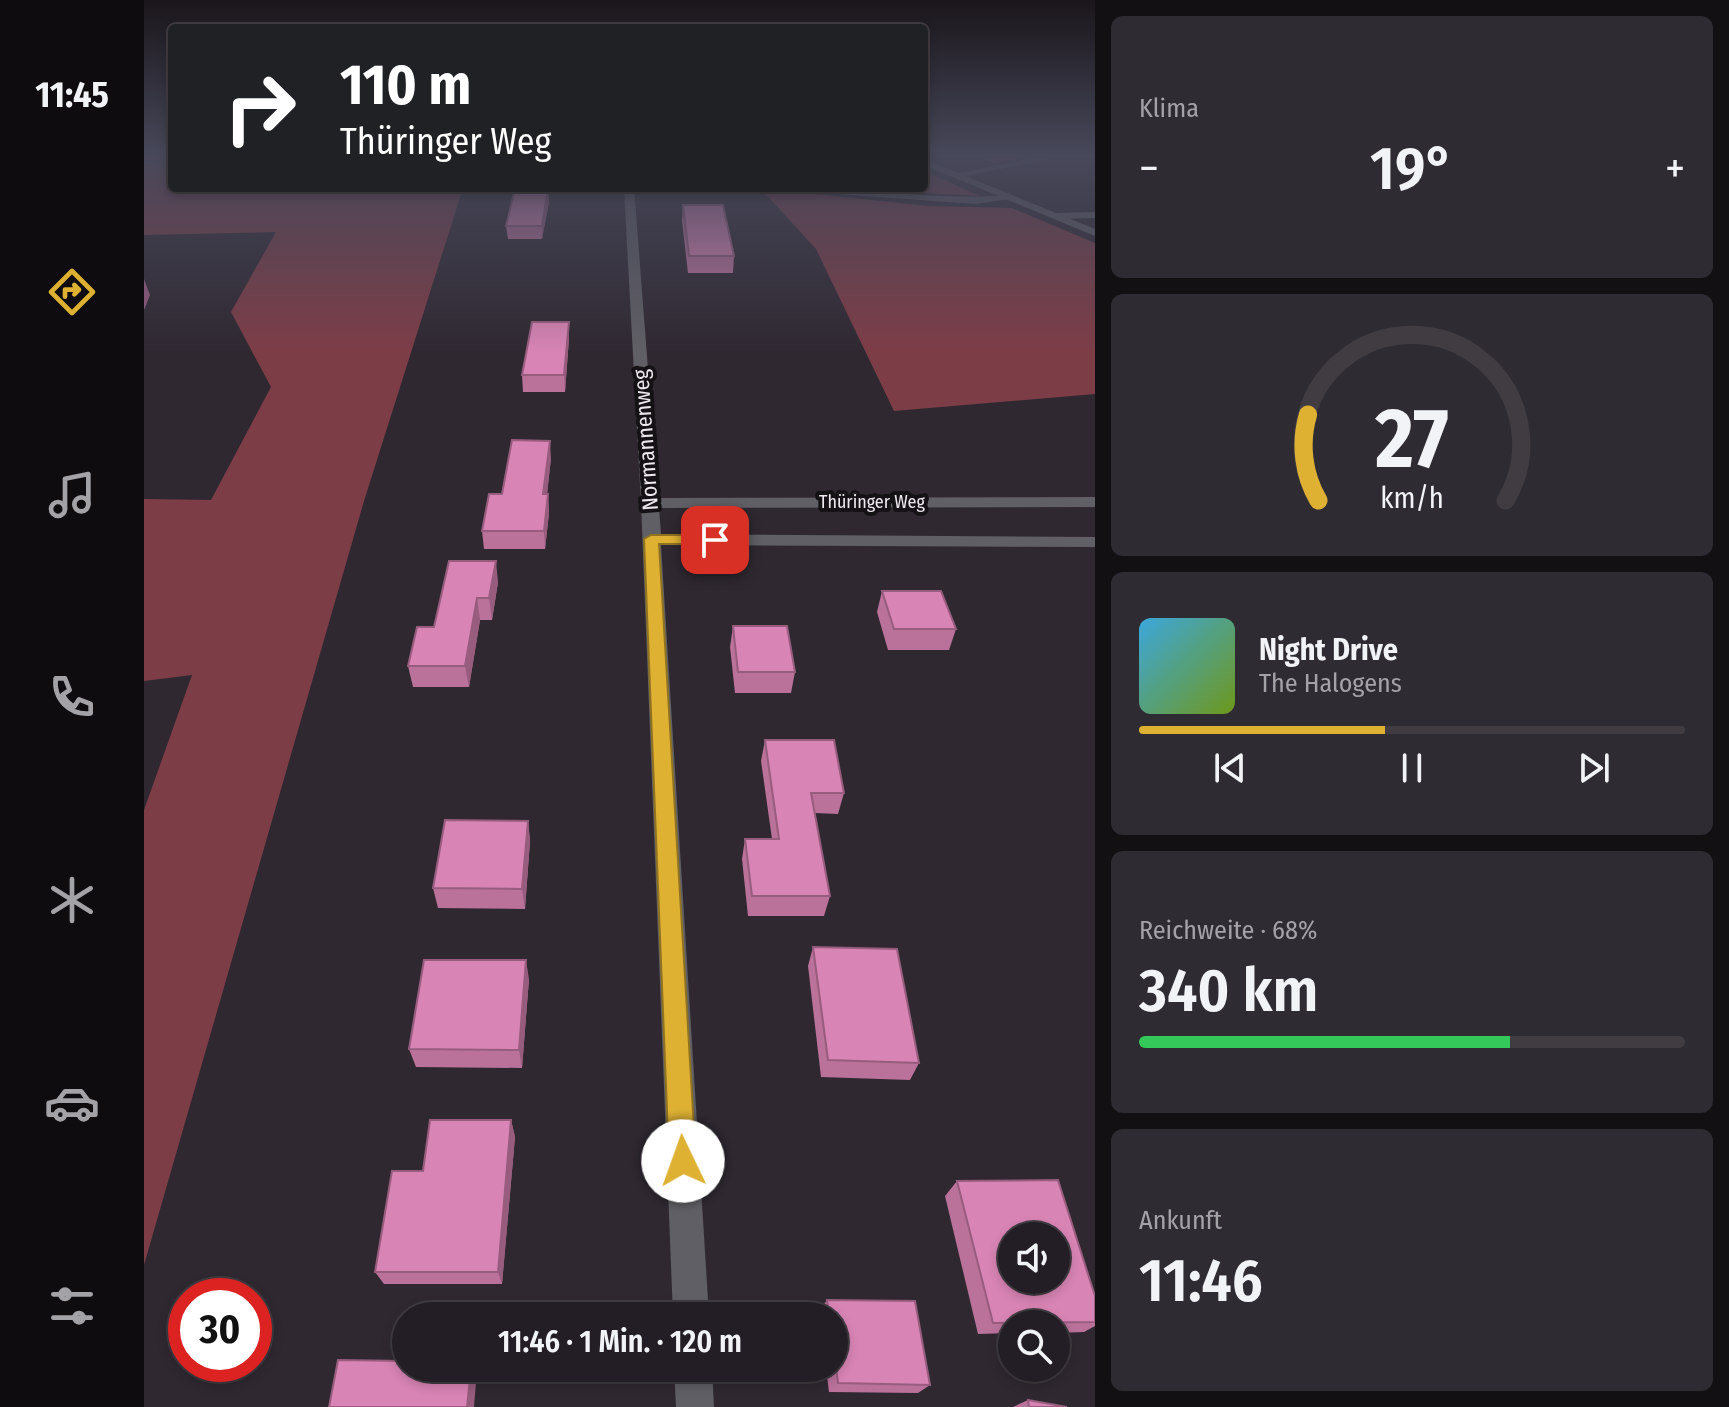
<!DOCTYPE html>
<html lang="de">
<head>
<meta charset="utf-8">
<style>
  :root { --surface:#231e25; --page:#2f2b32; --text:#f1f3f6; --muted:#a3a2a7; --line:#403c42; --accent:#deb133 }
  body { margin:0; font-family:"Fira Sans Condensed",sans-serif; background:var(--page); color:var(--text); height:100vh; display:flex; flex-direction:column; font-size:30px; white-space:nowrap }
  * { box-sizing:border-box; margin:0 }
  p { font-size:26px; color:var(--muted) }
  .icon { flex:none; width:44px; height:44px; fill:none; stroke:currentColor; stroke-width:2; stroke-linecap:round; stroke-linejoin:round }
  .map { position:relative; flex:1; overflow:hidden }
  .panel { display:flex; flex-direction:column; gap:16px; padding:16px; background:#131014; width:634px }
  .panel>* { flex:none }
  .guide { position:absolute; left:24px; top:24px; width:760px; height:168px; border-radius:8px; box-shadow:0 4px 12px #0003,0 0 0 2px var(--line); background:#202124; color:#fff; overflow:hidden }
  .controls { position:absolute; left:854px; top:1222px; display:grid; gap:16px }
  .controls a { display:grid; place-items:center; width:72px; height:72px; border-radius:50%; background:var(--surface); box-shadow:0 4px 12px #0003,0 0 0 2px var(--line); font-size:40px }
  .speed { position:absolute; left:24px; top:1278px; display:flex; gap:16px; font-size:40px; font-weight:700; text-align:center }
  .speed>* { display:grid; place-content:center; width:104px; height:104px; border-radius:50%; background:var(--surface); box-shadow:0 4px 12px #0003,0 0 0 2px var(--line); line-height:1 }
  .speed .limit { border:12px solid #d22; background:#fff; color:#111 }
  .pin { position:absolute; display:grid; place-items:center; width:68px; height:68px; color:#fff; margin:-34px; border-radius:16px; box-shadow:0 4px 12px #0006 }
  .me { position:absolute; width:88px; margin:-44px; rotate:357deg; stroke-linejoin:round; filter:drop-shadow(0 0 6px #0008) }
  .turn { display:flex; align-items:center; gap:28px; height:168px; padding:0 40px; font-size:36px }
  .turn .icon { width:104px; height:104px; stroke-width:2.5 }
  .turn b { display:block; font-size:56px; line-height:68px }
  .big { font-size:60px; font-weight:600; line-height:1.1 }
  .panel .widget { flex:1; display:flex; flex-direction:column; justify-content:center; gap:12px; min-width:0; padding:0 28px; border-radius:12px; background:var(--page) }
  .panel .dial { align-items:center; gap:0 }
  .dial svg { height:208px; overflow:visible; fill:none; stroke:var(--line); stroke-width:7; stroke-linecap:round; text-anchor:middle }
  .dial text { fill:var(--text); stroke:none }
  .song { display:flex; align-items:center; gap:24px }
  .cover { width:96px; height:96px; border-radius:12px; background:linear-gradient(135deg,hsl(200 70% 55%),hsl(80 70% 35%)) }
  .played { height:8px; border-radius:4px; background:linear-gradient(90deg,var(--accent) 45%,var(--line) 45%) }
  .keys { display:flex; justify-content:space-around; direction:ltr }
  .heat { display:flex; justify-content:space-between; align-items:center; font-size:44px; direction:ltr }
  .charge { height:12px; border-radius:6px; background:linear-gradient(90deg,#34c759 68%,var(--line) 0) }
  .trip { position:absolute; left:248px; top:1302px; width:456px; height:80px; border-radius:40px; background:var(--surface); box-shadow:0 4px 12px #0003,0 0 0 2px var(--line); font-weight:600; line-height:80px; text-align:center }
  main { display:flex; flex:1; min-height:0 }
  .menu { display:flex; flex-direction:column; width:144px; justify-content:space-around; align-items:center; background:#0e0c0f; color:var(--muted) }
  .menu .icon { width:56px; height:56px }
  .menu .current { color:var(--accent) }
  .menu b { font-size:36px; color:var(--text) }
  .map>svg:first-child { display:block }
  .green { fill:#7d3d47 }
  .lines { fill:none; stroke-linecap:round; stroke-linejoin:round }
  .minor { fill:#605f65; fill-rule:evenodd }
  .tertiary { fill:#605f65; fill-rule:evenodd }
  .wall { fill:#ba729b }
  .shaded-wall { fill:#975c7e }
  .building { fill:#d884b4; stroke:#975c7e; stroke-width:2; fill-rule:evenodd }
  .route { fill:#deb133; stroke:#907321; stroke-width:2 }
  .labels { text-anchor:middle; stroke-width:8; stroke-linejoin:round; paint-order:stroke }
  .far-street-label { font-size:18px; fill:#ede8ee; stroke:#151216 }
  .street-label { font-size:22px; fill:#ede8ee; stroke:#151216 }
</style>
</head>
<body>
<main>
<nav class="menu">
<b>11:45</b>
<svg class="icon current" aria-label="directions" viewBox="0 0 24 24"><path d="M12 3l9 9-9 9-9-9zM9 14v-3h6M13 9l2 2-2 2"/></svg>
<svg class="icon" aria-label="music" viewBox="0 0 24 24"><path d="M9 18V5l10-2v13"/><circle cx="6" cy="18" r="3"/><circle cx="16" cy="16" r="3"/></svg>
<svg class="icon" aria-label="phone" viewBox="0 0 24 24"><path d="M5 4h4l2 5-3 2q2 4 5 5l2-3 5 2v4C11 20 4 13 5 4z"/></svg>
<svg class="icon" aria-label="climate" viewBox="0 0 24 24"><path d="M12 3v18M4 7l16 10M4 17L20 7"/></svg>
<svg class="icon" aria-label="car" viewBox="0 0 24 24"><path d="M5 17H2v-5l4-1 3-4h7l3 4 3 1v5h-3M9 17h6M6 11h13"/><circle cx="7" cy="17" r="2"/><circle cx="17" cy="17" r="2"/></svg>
<svg class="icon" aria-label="filters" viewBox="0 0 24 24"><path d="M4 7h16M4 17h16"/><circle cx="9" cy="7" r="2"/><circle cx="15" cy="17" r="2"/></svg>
</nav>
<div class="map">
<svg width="951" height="1407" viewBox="0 0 951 1407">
  <rect width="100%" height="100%" fill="#2f2831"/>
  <!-- green -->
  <path class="green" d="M0,156H28V188H319L220,501L0,1265V810L48,675L0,681V499L67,500L127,387L87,312L132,232L0,235Z
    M780,171L836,196L685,188H780Z
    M616,188L784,206L868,208L951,243V394L750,411L672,249Z"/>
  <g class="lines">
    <!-- minor -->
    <path class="minor" d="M899,156H921L811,178L806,175Z
      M480,188H490L514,498L951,497V507L515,508L517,534L951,537V547L517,545L565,1316H529L497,503Z
      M647,188C720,188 794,201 867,195L872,198L831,204L652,191Z
      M951,212V218L910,219L905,216L910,213Z
      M530,1368H568L570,1407H532Z"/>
    <!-- tertiary -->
    <path class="tertiary" d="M780,159L951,229V236L780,165Z"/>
  </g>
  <!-- wall -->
  <path class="wall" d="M833,156H874L872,159L851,163Z
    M404,189L405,202L398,239H364L362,226Z
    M539,205L590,256L589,273H544L538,221Z
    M425,338L421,392H379L378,375Z
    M407,458L403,494H404L405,513L401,549H340L338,531L358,494Z
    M354,582L348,620H336L325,687H269L264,666L290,627Z
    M738,591L812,629L805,650H744L733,612Z
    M589,626L651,672L647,693H591L586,647Z
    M621,740L700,793L694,814L671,813L686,896L680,916H604L598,859L601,839H628L617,761Z
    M384,821L386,841L381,909L294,908L289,888Z
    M669,947L775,1063L766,1080L677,1077L664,966Z
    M385,979L378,1068L272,1067L265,1049Z
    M367,1120L371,1137L358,1284H240L231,1272L279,1171Z
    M813,1181L951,1322V1326L940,1332L912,1333V1324H868V1333L834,1334L801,1196Z
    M683,1300L786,1385L774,1393L685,1392L682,1368H690V1316H676L675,1311Z
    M884,1400L923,1407H869Z"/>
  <!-- shaded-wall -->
  <path class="shaded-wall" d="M852,156H874L872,159L851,163Z
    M404,189L405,202L398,239V226Z
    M0,279L6,295L0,310Z
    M425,322V338L421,392L420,375Z
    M406,441L407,458L401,513L399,494Z
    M404,494L405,513L401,549L400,531Z
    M352,561L354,582L348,620L345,598Z
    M333,598L336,620L325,687L321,666Z
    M384,821L386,841L381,909L378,889Z
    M382,960L385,979L378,1068L375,1050Z
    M367,1120L371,1137L358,1284L354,1272Z
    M327,1368H332L333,1370L330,1407H323Z"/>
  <!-- building -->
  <path class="building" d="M371,189H404L398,226H362Z
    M539,205H579L590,256H545Z
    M388,322H425L420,375H378Z
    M368,440L406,441L399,494H404L400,531H338L345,494H358Z
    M305,561H352L345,598H333L321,666H264L273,627H290Z
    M738,591H797L812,629H750Z
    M589,626H643L651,672H594Z
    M621,740H690L700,793H667L686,896H608L601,839H635Z
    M301,820L384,821L378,889L289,888Z
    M669,947L753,949L775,1063L684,1060Z
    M280,960H382L375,1050L265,1049Z
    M286,1120H367L354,1272H231L248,1171H279Z
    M914,1180L951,1296V1322L849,1323L813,1181ZM868,1236H912V1280H868Z
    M683,1300L771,1301L786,1385L694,1383L690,1353V1316H685Z
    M194,1360L262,1361V1368H327L323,1407H185Z
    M884,1400L923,1407H885Z"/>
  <!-- sky -->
  <linearGradient id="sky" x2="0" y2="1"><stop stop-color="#1a161b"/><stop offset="0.44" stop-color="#47485a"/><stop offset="1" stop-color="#47485a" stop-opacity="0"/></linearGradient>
  <rect width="951" height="353" fill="url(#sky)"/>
  <!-- route -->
  <path class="route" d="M507,535H571L578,540L571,544H515L552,1161L548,1170L539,1174L529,1170L525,1161L500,539Z"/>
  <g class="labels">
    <!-- far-street labels -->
    <g class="far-street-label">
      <text x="728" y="508">Thüringer Weg</text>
    </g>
    <!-- street labels -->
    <g class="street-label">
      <text transform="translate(501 440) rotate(-94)" y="8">Normannenweg</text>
    </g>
  </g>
</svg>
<div class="controls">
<a><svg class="icon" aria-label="sound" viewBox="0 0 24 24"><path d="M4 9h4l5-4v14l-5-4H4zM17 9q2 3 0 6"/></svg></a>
<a><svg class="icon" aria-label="search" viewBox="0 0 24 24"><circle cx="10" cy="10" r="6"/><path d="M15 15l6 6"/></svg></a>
</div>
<div class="speed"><div class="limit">30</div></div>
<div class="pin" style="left:571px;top:540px;background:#d93025"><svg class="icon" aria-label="arrive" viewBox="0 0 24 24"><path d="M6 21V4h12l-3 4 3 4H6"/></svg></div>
<svg class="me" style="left:539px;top:1161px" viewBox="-20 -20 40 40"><circle r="19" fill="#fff"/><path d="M0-13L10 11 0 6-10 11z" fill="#deb133"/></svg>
<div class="trip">11:46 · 1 Min. · 120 m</div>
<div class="guide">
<div class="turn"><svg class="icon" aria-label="right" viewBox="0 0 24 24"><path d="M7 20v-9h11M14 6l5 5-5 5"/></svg><div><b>110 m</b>Thüringer Weg</div></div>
</div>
</div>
<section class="panel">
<div class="widget"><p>Klima</p>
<div class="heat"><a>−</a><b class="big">19°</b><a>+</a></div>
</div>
<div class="widget dial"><svg viewBox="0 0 100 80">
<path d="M14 69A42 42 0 1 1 86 69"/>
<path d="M14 69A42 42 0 0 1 10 36" stroke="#deb133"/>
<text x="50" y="56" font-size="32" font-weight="700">27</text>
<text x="50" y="72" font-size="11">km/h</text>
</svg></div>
<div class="widget">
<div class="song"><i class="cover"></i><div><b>Night Drive</b><p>The Halogens</p></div></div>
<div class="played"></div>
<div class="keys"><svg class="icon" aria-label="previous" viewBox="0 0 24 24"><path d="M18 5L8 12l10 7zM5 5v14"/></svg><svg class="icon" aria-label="pause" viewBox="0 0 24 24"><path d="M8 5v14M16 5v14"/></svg><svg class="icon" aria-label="next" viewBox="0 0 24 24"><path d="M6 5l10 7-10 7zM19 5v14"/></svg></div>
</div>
<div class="widget"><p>Reichweite · 68%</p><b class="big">340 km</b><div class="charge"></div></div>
<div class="widget"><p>Ankunft</p><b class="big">11:46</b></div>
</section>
</main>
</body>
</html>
